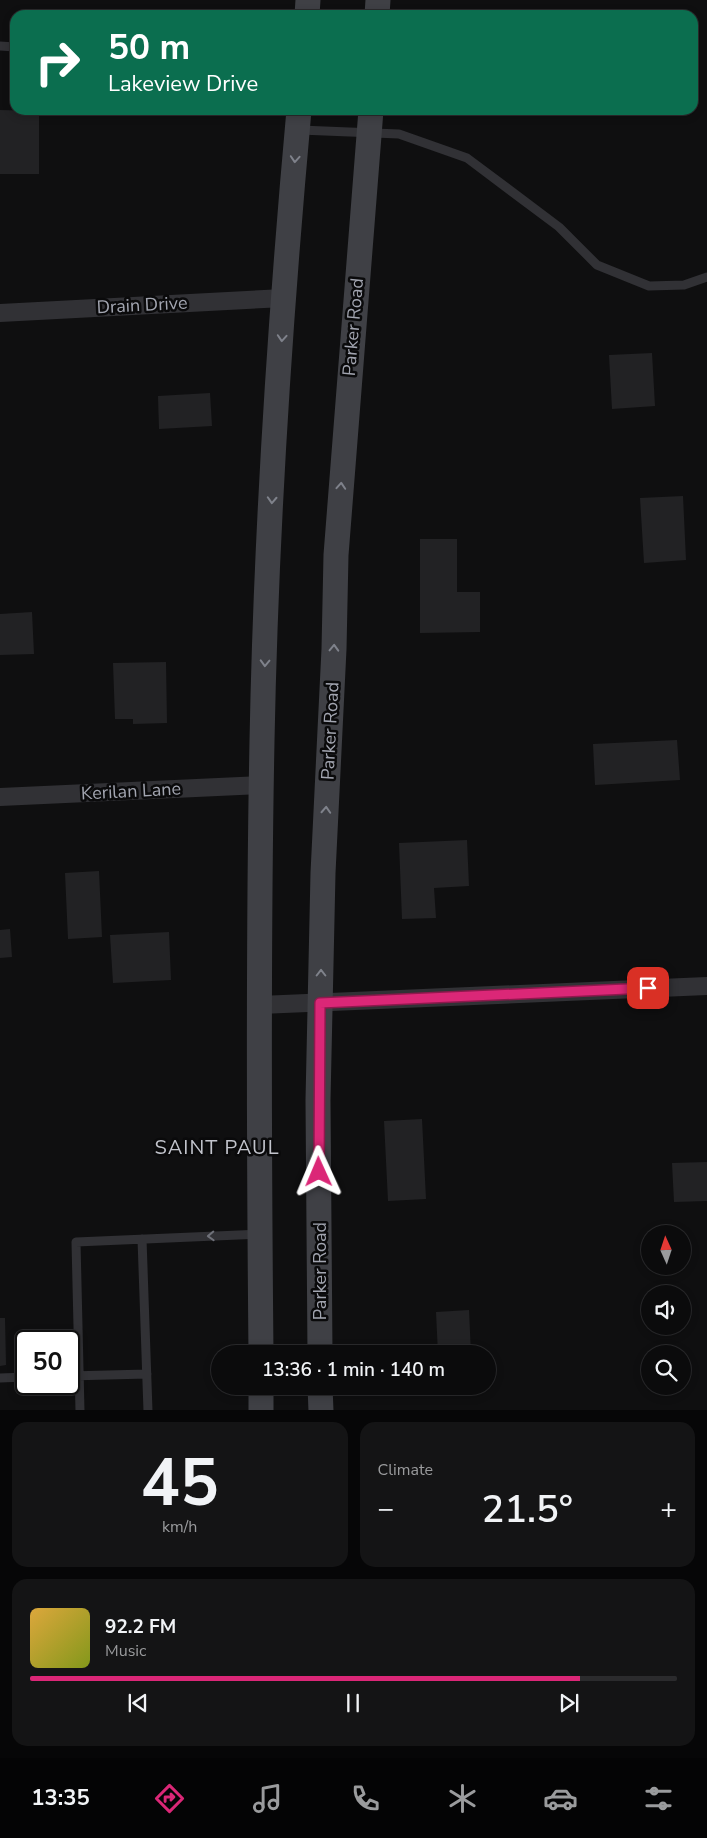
<!DOCTYPE html>
<html lang="en">
<head>
<meta charset="utf-8">
<style>
  :root { --surface:#0b0b0c; --page:#141415; --text:#f1f3f6; --muted:#9a9b9d; --line:#2b2b2d; --accent:#db2777 }
  body { margin:0; font-family:"Nunito Sans",sans-serif; background:var(--page); color:var(--text); height:100vh; display:flex; flex-direction:column; font-size:19px; white-space:nowrap }
  * { box-sizing:border-box; margin:0 }
  p { font-size:16px; color:var(--muted) }
  .icon { flex:none; width:28px; height:28px; fill:none; stroke:currentColor; stroke-width:2; stroke-linecap:round; stroke-linejoin:round }
  .map { position:relative; height:1410px; overflow:hidden }
  .drawer { display:flex; flex-direction:column; gap:12px; padding:12px; background:#060607; flex:1 }
  .drawer>* { flex:none }
  .guide { position:absolute; left:10px; top:10px; width:688px; height:105px; border-radius:15px; box-shadow:0 2px 8px #0003,0 0 0 1px var(--line); background:#0b6e4f; color:#fff; overflow:hidden }
  .needle { width:32px; rotate:357deg }
  .tools { position:absolute; left:641px; top:1225px; display:grid; gap:10px }
  .tools a { display:grid; place-items:center; width:50px; height:50px; border-radius:50%; background:var(--surface); box-shadow:0 2px 8px #0003,0 0 0 1px var(--line); font-size:25px }
  .speed { position:absolute; left:15px; top:1330px; display:flex; gap:10px; font-size:25px; font-weight:700; text-align:center }
  .speed>* { display:grid; place-content:center; width:65px; height:65px; border-radius:50%; background:var(--surface); box-shadow:0 2px 8px #0003,0 0 0 1px var(--line); line-height:1 }
  .speed .limit { border:2px solid #111; border-radius:8px; background:#fff; color:#111 }
  .pin { position:absolute; display:grid; place-items:center; width:42px; height:42px; color:#fff; margin:-21px; border-radius:10px; box-shadow:0 2px 8px #0006 }
  .me { position:absolute; width:55px; margin:-28px; rotate:359deg; stroke-linejoin:round; filter:drop-shadow(0 0 4px #0008) }
  .turn { display:flex; align-items:center; gap:18px; height:105px; padding:0 15px; font-size:22px }
  .turn .icon { width:65px; height:65px; stroke-width:2.5 }
  .turn b { display:block; font-size:35px; line-height:42px }
  .big { font-size:38px; font-weight:600; line-height:1.1 }
  .drawer .card { flex:1; display:flex; flex-direction:column; justify-content:center; gap:8px; min-width:0; padding:0 18px; border-radius:15px; background:var(--page) }
  .drawer .dial { align-items:center; gap:0 }
  .dial b { font-size:65px; line-height:1 }
  .song { display:flex; align-items:center; gap:15px }
  .cover { width:60px; height:60px; border-radius:8px; background:linear-gradient(135deg,hsl(40 70% 55%),hsl(70 70% 35%)) }
  .played { height:5px; border-radius:2px; background:linear-gradient(90deg,var(--accent) 85%,var(--line) 85%) }
  .keys { display:flex; justify-content:space-around; direction:ltr }
  .heat { display:flex; justify-content:space-between; align-items:center; font-size:28px; direction:ltr }
  .drawer .tiles { flex:1; display:grid; gap:12px; grid-template-columns:1fr 1fr }
  .card:last-child { grid-column:span 2 }
  .trip { position:absolute; left:211px; top:1345px; width:285px; height:50px; border-radius:25px; background:var(--surface); box-shadow:0 2px 8px #0003,0 0 0 1px var(--line); font-weight:600; line-height:50px; text-align:center }
  .tab-bar { display:flex; height:80px; justify-content:space-around; align-items:center; background:#040405; color:var(--muted) }
  .tab-bar .icon { width:35px; height:35px }
  .tab-bar .selected { color:var(--accent) }
  .tab-bar b { font-size:22px; color:var(--text) }
  .map>svg:first-child { display:block }
  .building { fill:#222224 }
  .lines { fill:none; stroke-linecap:round; stroke-linejoin:round }
  .service { stroke:#313135; stroke-width:9 }
  .minor { stroke:#313135; stroke-width:18 }
  .secondary { stroke:#3f4045; stroke-width:25 }
  .oneway { stroke:#7f828b }
  .oneway2 { stroke:#6f7179 }
  .route-casing { stroke:#8e194d; stroke-width:12 }
  .route { stroke:#db2777; stroke-width:9 }
  .labels { text-anchor:middle; stroke-width:5; stroke-linejoin:round; paint-order:stroke }
  .street-label { font-size:18px; fill:#a2a5b0; stroke:#0a0a0b }
  .quarter-label { font-size:20px; letter-spacing:1px; fill:#c2c4cc; stroke:#0a0a0b }
</style>
</head>
<body>
<div class="map">
<svg width="707" height="1411" viewBox="0 0 707 1411">
  <rect width="100%" height="100%" fill="#0f0f10"/>
  <!-- building -->
  <path class="building" d="M0,110L39,111V174H0Z
    M652,353L655,406L612,409L609,355Z
    M210,393L212,426L159,429L158,396Z
    M683,496L686,560L644,563L640,498Z
    M420,539H457V592H480V632L420,633Z
    M32,612L34,654L0,655V614Z
    M166,662L167,723L133,724V719H115L113,663Z
    M677,740L680,780L595,785L593,744Z
    M467,840L469,886L434,888L436,918L402,919L399,843Z
    M99,871L102,937L68,939L65,873Z
    M10,929L12,957L0,958V930Z
    M169,932L171,980L113,983L110,935Z
    M422,1119L426,1199L388,1201L384,1121Z
    M707,1162V1201L674,1202L672,1163Z
    M469,1310L471,1354H438L436,1312Z
    M0,1318H5L6,1365L0,1366Z"/>
  <g class="lines">
    <!-- service -->
    <path class="service" d="M0,46L15,47
      M300,130L399,134L467,158L559,227L597,265L649,286L684,285L707,277
      M142,1239L148,1411
      M69,1376L147,1374
      M0,1378L26,1377
      M80,1411L76,1242L259,1234"/>
    <!-- minor -->
    <path class="minor" d="M0,313L284,298
      M0,797L262,785
      M260,1005L707,986"/>
    <!-- secondary -->
    <path class="secondary" d="M307,15L308,0
      M377,15L378,0
      M261,1354C259,1149 258,945 262,741C266,530 280,319 299,110
      M320,1354L318,1100L323,873L334,649L336,555L371,110
      M261,1386V1411
      M320,1386L321,1411"/>
  </g>
  <!-- one-way arrows -->
  <defs><path id="oneway-chevron" d="M-2-3.5L2.5 0L-2 3.5" fill="none" stroke-width="1.6" stroke-linecap="round" stroke-linejoin="round" transform="scale(1.25)"/></defs>
  <g class="oneway">
    <use href="#oneway-chevron" transform="translate(295 159) rotate(94)"/>
    <use href="#oneway-chevron" transform="translate(282 338) rotate(94)"/>
    <use href="#oneway-chevron" transform="translate(341 486) rotate(-86)"/>
    <use href="#oneway-chevron" transform="translate(272 500) rotate(93)"/>
    <use href="#oneway-chevron" transform="translate(334 648) rotate(-88)"/>
    <use href="#oneway-chevron" transform="translate(265 663) rotate(92)"/>
    <use href="#oneway-chevron" transform="translate(326 810) rotate(-87)"/>
    <use href="#oneway-chevron" transform="translate(321 973) rotate(-90)"/>
  </g>
  <use class="oneway2" href="#oneway-chevron" transform="translate(211 1236) rotate(178)"/>
  <g class="lines">
    <!-- route casing -->
    <g class="route-casing">
      <path id="route" d="M319,1172L320,1003L648,988"/>
    </g>
    <!-- route -->
    <use href="#route" class="route"/>
  </g>
  <g class="labels">
    <!-- street labels -->
    <g class="street-label">
      <text transform="translate(142 305) rotate(-3)" y="6">Drain Drive</text>
      <text transform="translate(353 327) rotate(-85)" y="6">Parker Road</text>
      <text transform="translate(330 731) rotate(-87)" y="6">Parker Road</text>
      <text transform="translate(131 791) rotate(-3)" y="6">Kerilan Lane</text>
      <text transform="translate(320 1271) rotate(-90)" y="6">Parker Road</text>
    </g>
    <!-- quarter labels -->
    <g class="quarter-label">
      <text x="217" y="1154">SAINT PAUL</text>
    </g>
  </g>
</svg>
<div class="tools">
<a><svg class="needle" viewBox="-14 -14 28 28"><path d="M0-13l5 13h-10z" fill="#e53935"/><path d="M0 13l5-13h-10z" fill="#9a9b9d"/></svg></a>
<a><svg class="icon" aria-label="sound" viewBox="0 0 24 24"><path d="M4 9h4l5-4v14l-5-4H4zM17 9q2 3 0 6"/></svg></a>
<a><svg class="icon" aria-label="search" viewBox="0 0 24 24"><circle cx="10" cy="10" r="6"/><path d="M15 15l6 6"/></svg></a>
</div>
<div class="speed"><div class="limit">50</div></div>
<div class="pin" style="left:648px;top:988px;background:#d93025"><svg class="icon" aria-label="arrive" viewBox="0 0 24 24"><path d="M6 21V4h12l-3 4 3 4H6"/></svg></div>
<svg class="me" style="left:319px;top:1172px" viewBox="-20 -20 40 40"><path d="M0-17L14 15 0 8-14 15z" fill="#db2777" stroke="#fff" stroke-width="4"/></svg>
<div class="trip">13:36 · 1 min · 140 m</div>
<div class="guide">
<div class="turn"><svg class="icon" aria-label="right" viewBox="0 0 24 24"><path d="M7 20v-9h11M14 6l5 5-5 5"/></svg><div><b>50 m</b>Lakeview Drive</div></div>
</div>
</div>
<section class="drawer">
<div class="tiles">
<div class="card dial"><b>45</b><p>km/h</p></div>
<div class="card"><p>Climate</p>
<div class="heat"><a>−</a><b class="big">21.5°</b><a>+</a></div>
</div>
<div class="card">
<div class="song"><i class="cover"></i><div><b>92.2 FM</b><p>Music</p></div></div>
<div class="played"></div>
<div class="keys"><svg class="icon" aria-label="previous" viewBox="0 0 24 24"><path d="M18 5L8 12l10 7zM5 5v14"/></svg><svg class="icon" aria-label="pause" viewBox="0 0 24 24"><path d="M8 5v14M16 5v14"/></svg><svg class="icon" aria-label="next" viewBox="0 0 24 24"><path d="M6 5l10 7-10 7zM19 5v14"/></svg></div>
</div>
</div>
</section>
<nav class="tab-bar">
<b>13:35</b>
<svg class="icon selected" aria-label="directions" viewBox="0 0 24 24"><path d="M12 3l9 9-9 9-9-9zM9 14v-3h6M13 9l2 2-2 2"/></svg>
<svg class="icon" aria-label="music" viewBox="0 0 24 24"><path d="M9 18V5l10-2v13"/><circle cx="6" cy="18" r="3"/><circle cx="16" cy="16" r="3"/></svg>
<svg class="icon" aria-label="phone" viewBox="0 0 24 24"><path d="M5 4h4l2 5-3 2q2 4 5 5l2-3 5 2v4C11 20 4 13 5 4z"/></svg>
<svg class="icon" aria-label="climate" viewBox="0 0 24 24"><path d="M12 3v18M4 7l16 10M4 17L20 7"/></svg>
<svg class="icon" aria-label="car" viewBox="0 0 24 24"><path d="M5 17H2v-5l4-1 3-4h7l3 4 3 1v5h-3M9 17h6M6 11h13"/><circle cx="7" cy="17" r="2"/><circle cx="17" cy="17" r="2"/></svg>
<svg class="icon" aria-label="filters" viewBox="0 0 24 24"><path d="M4 7h16M4 17h16"/><circle cx="9" cy="7" r="2"/><circle cx="15" cy="17" r="2"/></svg>
</nav>
</body>
</html>
